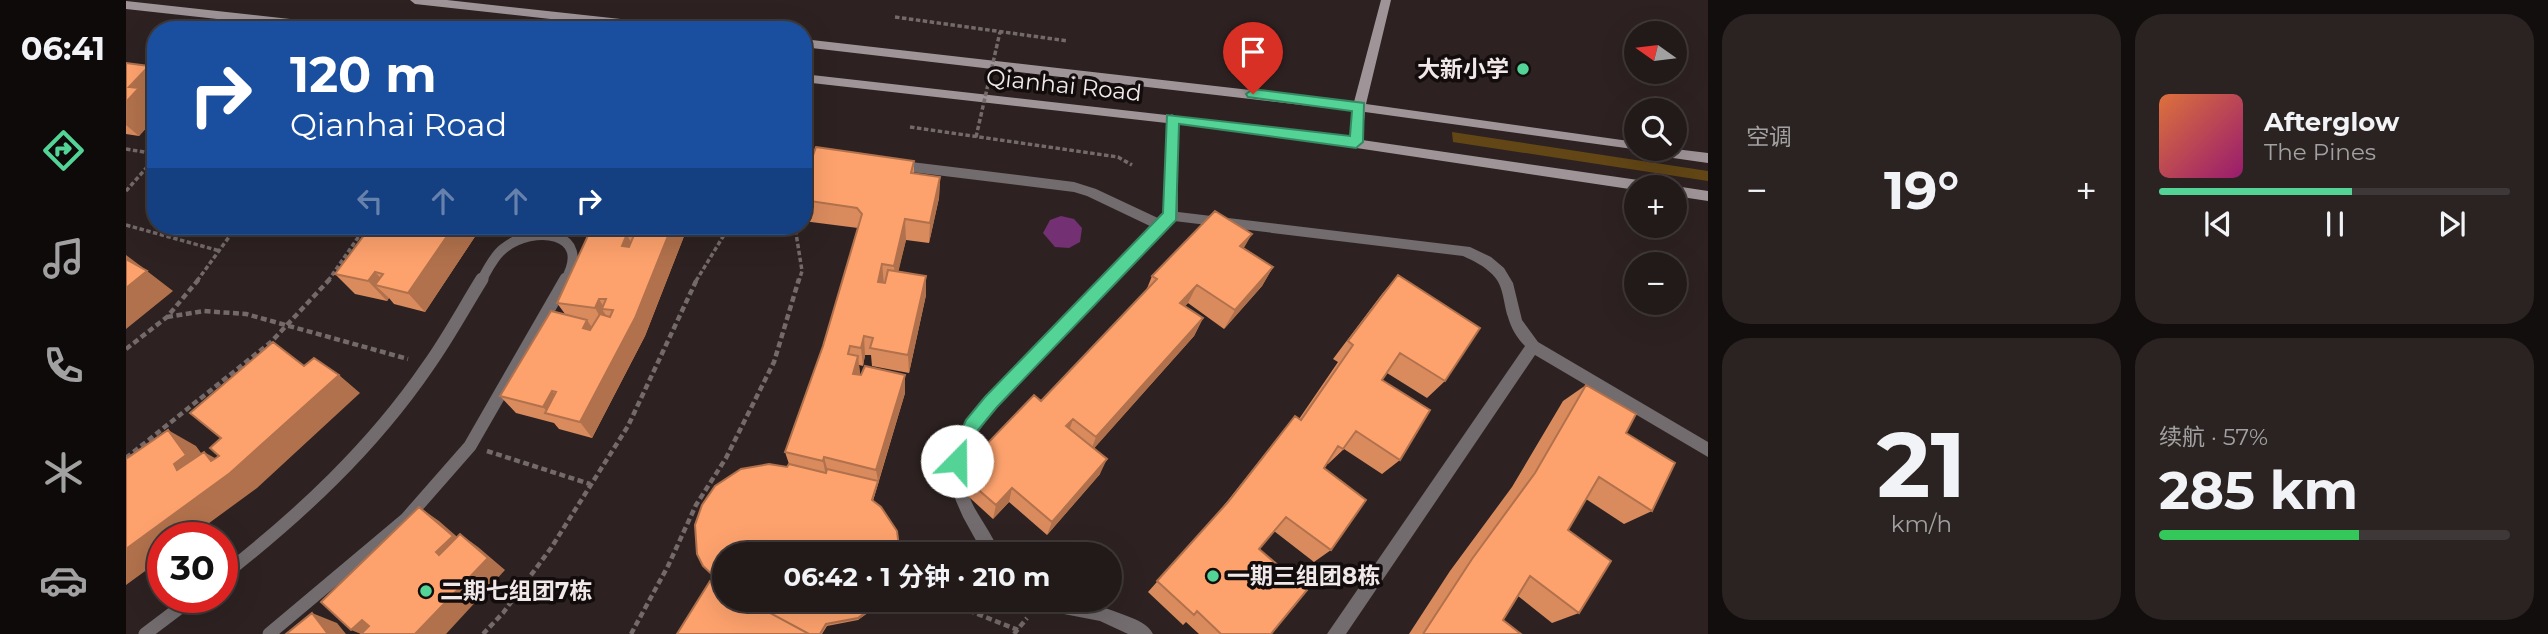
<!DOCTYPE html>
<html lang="zh">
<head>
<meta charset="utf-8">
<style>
  :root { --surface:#221a19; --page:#2a2322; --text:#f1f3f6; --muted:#a2a1a2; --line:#3f3838; --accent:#53d396 }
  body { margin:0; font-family:Montserrat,"Noto Sans SC",sans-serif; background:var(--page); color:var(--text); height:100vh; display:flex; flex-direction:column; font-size:26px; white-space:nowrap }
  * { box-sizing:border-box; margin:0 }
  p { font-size:23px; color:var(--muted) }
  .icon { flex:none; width:38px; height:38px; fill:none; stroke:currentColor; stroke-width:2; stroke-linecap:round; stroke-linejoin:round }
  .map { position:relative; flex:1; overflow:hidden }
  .drawer { display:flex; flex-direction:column; gap:14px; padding:14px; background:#130e0e; width:840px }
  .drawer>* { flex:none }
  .guide { position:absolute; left:21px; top:21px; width:665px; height:214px; border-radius:28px; box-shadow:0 7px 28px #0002,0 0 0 2px var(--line); background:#1a4fa0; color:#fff; overflow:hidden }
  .needle { width:46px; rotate:284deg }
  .tools { position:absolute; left:1498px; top:21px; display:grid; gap:14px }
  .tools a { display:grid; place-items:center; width:63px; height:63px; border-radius:50%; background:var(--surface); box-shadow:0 7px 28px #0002,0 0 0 2px var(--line); font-size:35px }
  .speed { position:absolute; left:21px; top:522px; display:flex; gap:14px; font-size:35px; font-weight:700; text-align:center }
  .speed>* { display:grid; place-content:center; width:91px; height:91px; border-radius:50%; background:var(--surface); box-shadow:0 7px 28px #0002,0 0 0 2px var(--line); line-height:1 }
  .speed .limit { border:10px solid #d22; background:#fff; color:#111 }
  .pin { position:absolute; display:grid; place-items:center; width:60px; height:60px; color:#fff; margin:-72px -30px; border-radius:50% 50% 50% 0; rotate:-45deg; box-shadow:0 0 7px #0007 }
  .pin .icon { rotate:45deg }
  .me { position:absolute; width:77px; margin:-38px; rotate:22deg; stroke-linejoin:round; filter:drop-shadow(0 0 5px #0008) }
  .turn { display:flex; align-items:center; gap:24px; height:147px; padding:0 28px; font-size:32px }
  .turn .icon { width:91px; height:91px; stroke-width:2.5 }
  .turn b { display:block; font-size:49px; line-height:60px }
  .lanes { display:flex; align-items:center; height:66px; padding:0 28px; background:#0003; justify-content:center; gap:35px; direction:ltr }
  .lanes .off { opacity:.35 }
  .big { font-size:52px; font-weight:700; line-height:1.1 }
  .drawer .widget { flex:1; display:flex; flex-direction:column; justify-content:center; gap:10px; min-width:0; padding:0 24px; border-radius:28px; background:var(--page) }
  .drawer .dial { align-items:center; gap:0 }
  .dial b { font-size:91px; line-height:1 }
  .song { display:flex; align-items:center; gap:21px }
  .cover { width:84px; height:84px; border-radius:10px; background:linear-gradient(135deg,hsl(20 70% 55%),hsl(320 70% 35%)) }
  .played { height:7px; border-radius:4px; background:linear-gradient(90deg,var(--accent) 55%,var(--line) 55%) }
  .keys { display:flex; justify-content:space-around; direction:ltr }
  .heat { display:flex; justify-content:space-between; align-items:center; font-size:38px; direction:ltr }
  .charge { height:10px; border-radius:5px; background:linear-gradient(90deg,#34c759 57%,var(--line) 0) }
  .drawer .tiles { flex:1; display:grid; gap:14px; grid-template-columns:repeat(2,1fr) }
  .trip { position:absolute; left:586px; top:542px; width:410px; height:70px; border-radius:35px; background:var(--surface); box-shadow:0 7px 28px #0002,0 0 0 2px var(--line); font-weight:700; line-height:70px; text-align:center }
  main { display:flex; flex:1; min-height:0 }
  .menu { display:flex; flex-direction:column; width:126px; justify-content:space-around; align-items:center; background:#0e0a0a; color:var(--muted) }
  .menu .icon { width:49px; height:49px }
  .menu .selected { color:var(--accent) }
  .menu b { font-size:32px; color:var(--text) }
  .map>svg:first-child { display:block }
  .green { fill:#624616 }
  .water { fill:#733072 }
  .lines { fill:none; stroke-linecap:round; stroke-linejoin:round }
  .path-far1 { stroke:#746a6a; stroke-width:3.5; stroke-dasharray:4.5 2.5; stroke-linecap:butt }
  .path { stroke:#746a6a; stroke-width:4.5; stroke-dasharray:6 3.5; stroke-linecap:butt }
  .lane-far1 { stroke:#726c6e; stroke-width:10 }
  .lane { stroke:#726c6e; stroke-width:13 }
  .street { fill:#726c6e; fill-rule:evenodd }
  .secondary { fill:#9f9598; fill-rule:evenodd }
  .path-bridge { stroke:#746a6a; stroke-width:3.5; stroke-dasharray:4.5 2.5; stroke-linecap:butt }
  .wall { fill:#da8b5e }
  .shaded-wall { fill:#b1714c }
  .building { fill:#fda26d; stroke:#b1714c; stroke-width:2 }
  .route { fill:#53d396; stroke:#368962; stroke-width:2 }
  .poi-dot { fill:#53d396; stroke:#120d0c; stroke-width:2.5 }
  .labels { text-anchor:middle; stroke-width:7; stroke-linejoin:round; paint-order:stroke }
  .poi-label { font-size:23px; font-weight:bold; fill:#f1e9e9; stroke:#120d0c; text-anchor:start }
  .street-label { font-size:23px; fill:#f1e9e9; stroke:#120d0c }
</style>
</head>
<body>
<main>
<nav class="menu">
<b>06:41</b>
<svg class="icon selected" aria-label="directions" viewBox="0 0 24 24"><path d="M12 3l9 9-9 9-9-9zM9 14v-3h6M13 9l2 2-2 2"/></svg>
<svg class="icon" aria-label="music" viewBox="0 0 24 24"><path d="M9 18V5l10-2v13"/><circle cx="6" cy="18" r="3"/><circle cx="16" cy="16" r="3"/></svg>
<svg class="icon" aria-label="phone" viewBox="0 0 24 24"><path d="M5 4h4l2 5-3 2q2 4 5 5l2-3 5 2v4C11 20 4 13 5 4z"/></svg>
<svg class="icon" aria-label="climate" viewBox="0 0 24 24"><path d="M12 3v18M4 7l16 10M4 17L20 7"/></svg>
<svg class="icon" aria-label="car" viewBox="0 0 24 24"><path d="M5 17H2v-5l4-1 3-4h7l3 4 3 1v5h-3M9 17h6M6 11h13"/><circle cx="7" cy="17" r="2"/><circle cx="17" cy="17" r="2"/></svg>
</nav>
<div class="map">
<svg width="1582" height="634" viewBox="0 0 1582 634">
  <rect width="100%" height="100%" fill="#2d2221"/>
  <!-- green -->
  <path class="green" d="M1326,132L1582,171V181L1327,142Z"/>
  <!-- water -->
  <path class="water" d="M935,216L948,219L956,228L954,242L943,248L929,247L917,233L924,220Z"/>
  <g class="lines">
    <!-- path-far1 -->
    <path class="path-far1" d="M769,17L942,41
      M784,127L992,157L1006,165
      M0,149L30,154
      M0,191L30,157
      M0,225L94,251
      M647,226L670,233L676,271L673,281
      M71,281L111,226
      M202,281L240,226
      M570,281L598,235L613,226"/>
    <!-- path -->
    <path class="path" d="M41,317L78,311L120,314L282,359
      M0,349L41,317L73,279
      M361,451L464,484
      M0,458L145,342L204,279
      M816,600L892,630
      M357,634L377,613L425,548L502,426L571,279
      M505,634L542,566L570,505L600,458L648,362L673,279
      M888,634L901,618"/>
    <!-- lane-far1 -->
    <path class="lane-far1" d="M355,281C361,271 367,257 377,249C407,224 468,231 439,281"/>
    <!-- lane -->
    <path class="lane" d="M96,576C174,515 246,448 302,366C322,338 338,308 356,279
      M19,634L68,597
      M143,634L280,519L344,446L440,279"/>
    <!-- street -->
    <path class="street" d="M1046,114L1052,118V212L1344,247L1365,257L1378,268L1387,283L1396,320L1412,342L1582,442V457L1409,355L1220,634H1201L1399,346C1391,338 1385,328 1382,317C1377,302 1378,285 1366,274C1358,266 1348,261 1337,256L1048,221L870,407C846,440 827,465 848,507C857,523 868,538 875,555H858L837,517L827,494L823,478V462L831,440L860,397L1026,227L961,196L948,192L769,170L763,165L769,160L948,182L970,189L1034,219L1039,214L1040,118Z
      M677,149L704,152L710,157L704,162L677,159Z
      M899,600C940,600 962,600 1001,616C1011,620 1022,624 1027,634H1002L974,621L907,608L901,606Z"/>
    <!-- secondary -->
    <path class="secondary" d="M284,0H321L559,26L564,30H523L289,4Z
      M1255,0H1265L1240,104L1510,142V149H1549L1582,153V163L1519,154L1514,150L1239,112L1236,140L1526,182L1532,187H1510V190L1138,134L677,82V74L1138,126L1224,138L1227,111L677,47V39L1228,102Z
      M0,1L227,26L232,30H191L0,9Z
      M1549,186L1582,191V201L1549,196V187H1545Z"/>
    <!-- path-bridge -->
    <path class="path-bridge" d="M850,137L874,32"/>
  </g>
  <!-- wall -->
  <path class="wall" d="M0,63L23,66L30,73V117L13,136L0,134Z
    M788,161V174L814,177L813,198L803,243L780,240L772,271L800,276V295L783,373L746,366L745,355H739L737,366L733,365L734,375H779V393L747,501L757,602L732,620L701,626L696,634H551L593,586L663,464L659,452L697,346L732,228L677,221V184Z
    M245,226H356L299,312L268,304L263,298L261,301L229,294L209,274Z
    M472,226H562L519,336L466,438L433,429L428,423L390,413L374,396L439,314L431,303L475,230Z
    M1118,248L1147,267L1136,286L1098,329L1062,303L1059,306L1077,318L1068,336L968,448L974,474L921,535L883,502L867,519L832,487L833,473L915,401L1020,291L1026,276Z
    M1272,275L1319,381L1301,398L1261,373L1256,380L1274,460L1256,474L1218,449L1202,464H1201L1198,468L1205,550L1188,562L1148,531L1133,549L1145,634H1073L1060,622L1057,625L1022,592L1092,513L1169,416L1173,419L1212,362L1207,359L1256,294Z
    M1460,385L1500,433L1526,511L1498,524L1460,499L1442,530L1453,613L1426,623L1392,596L1377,620L1395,634H1283L1324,571L1386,487L1437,401Z"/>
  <!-- shaded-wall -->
  <path class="shaded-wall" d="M23,66L30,73V117L13,136L0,125V102L3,87Z
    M814,177L813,198L803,243L804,223Z
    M779,219L780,240L769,286L768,266Z
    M328,226H356L299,312L282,293Z
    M546,226H562L519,336L466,438L454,422Z
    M501,234L510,254L496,246Z
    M1126,234L1115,253L1114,246Z
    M0,255L16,267L0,280Z
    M756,264L758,284L752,282Z
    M1147,267L1136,286L1098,329L1109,310Z
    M21,271L47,291L0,329V288Z
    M249,272L264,288L249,285L263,298L261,301L242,281Z
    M800,276V295L783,373L782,355Z
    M1071,285L1062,303L1046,321L1054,303Z
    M473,299L479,309H476L483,320L480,327L469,308Z
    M1077,318L1068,336L964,453L970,437Z
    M461,320L473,338L457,328Z
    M738,336L739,355L737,366L735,348Z
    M732,356L734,374L729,391L727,374Z
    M213,375L234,393L131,488L64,537H37V558L0,585V549L85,461L78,452L105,467Z
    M779,375V393L746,503V500L752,481L750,470Z
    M426,391L440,408L422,413L417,407Z
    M947,419L942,434L940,426Z
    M42,430L70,446L88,471L51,470L48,464Z
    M698,457L702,472L700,476L697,461Z
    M981,459L974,474L921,535L926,522Z
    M886,488L883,502L867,519L870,505Z
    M293,507L313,521L345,549L313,555L310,552Z
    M334,534L352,547L379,570L320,634H289Z
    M756,600H758L732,620V618Z
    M186,613L211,623L220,634H202Z
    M236,620L259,630L235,634L225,630Z"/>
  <!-- building -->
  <path class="building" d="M0,63L23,66L3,87L13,88L0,102Z
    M690,147L788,161L785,173L814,177L804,223L779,219L768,266L756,264L752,282L759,283L762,270L800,276L782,355L744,348L747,338L738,336L735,348L724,346L722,354L732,356L727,374L735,375L739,366L779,375L750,470L698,457L697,461L659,452L697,346L736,214L731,208L677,200V184Z
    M1089,211L1126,234L1114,246L1147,267L1109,310L1071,285L1054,303L1077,318L970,437L947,419L940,426L981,459L926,522L886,488L870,505L833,473L908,395L915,401L1031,279L1026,276Z
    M245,226H328L282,293L249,285L257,274L249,272L242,281L209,274Z
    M494,226H546L509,318L454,422L419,413L430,392L426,391L417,407L374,396L425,311L461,320L457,328L464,330L474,314L484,317L487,310L476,309L480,299H473L469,308L431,303L465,229L501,234L496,246L503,247L511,228Z
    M0,259L21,271L0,288Z
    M1272,275L1354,328L1319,381L1274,353L1256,380L1304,410L1274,460L1230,431L1217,449L1212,446L1198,468L1240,500L1205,550L1160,517L1133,549L1181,590L1145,634H1095L1071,611L1068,615L1031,581L1102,502L1169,416L1175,420L1227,345L1222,341Z
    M147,342L178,366L188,358L213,375L104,473L0,549V459L42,430L60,455L48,464L51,470L78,452L85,461L90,458L93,456L84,448L95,438L64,413Z
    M1460,385L1510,414L1500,433L1549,463L1526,511L1473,477L1442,530L1485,561L1453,613L1404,576L1377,620L1395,634H1297L1346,559L1409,473Z
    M643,464L661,467L663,464L700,473L701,469L752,481L746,500L755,507L771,531L774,555H598V589L593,586L595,583L577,566L571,554L569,525L576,505L589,486L615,469Z
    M293,507L327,536L310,552L313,555L334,534L362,558L289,634H235L243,626L236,620L225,630L195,602Z
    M584,581L598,589V600H620L683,634H551Z
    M620,600H756L732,618L700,624L694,634H683Z
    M186,613L202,634H160Z"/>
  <!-- route -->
  <path class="route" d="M1127,89L1238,103L1237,142L1230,148L1053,124L1050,220L871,407L852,430L837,467L831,469L825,467L822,461L840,420L859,397L1037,213L1041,115L1224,136L1226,111L1122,97L1120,94Z"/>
  <!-- markers -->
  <g class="poi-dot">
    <circle cx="1397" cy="69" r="7"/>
    <circle cx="1087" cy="576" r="7"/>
    <circle cx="300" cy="591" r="7"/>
  </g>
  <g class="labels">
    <!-- poi labels -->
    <g class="poi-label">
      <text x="1383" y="77" text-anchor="end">大新小学</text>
      <text x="1101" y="584">一期三组团8栋</text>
      <text x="314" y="599">二期七组团7栋</text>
    </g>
    <!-- street labels -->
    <g class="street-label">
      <text transform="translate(938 85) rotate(6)" y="8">Qianhai Road</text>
    </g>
  </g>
</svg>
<div class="tools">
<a><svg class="needle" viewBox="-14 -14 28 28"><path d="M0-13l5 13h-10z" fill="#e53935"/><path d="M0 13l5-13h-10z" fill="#a2a1a2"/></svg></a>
<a><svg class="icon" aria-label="search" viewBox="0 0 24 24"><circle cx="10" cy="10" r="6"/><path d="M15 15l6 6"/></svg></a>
<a>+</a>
<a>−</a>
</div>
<div class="speed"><div class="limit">30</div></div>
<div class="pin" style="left:1127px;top:94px;background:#d93025"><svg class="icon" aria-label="arrive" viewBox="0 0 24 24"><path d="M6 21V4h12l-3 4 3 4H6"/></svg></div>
<svg class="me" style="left:831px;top:461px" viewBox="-20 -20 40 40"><circle r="19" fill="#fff"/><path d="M0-13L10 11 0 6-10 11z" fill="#53d396"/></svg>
<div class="trip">06:42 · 1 分钟 · 210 m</div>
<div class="guide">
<div class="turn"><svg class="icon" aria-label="right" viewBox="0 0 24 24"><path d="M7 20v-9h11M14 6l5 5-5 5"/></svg><div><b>120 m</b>Qianhai Road</div></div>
<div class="lanes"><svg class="icon off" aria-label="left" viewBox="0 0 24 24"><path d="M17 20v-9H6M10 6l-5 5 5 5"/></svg><svg class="icon off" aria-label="ahead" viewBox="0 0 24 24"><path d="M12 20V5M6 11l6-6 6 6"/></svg><svg class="icon off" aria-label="ahead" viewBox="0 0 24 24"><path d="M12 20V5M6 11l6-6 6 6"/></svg><svg class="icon" aria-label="right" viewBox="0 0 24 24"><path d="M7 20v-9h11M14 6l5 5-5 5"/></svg></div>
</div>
</div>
<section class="drawer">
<div class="tiles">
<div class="widget"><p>空调</p>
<div class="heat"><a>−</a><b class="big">19°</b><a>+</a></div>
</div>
<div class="widget">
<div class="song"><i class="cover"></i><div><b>Afterglow</b><p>The Pines</p></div></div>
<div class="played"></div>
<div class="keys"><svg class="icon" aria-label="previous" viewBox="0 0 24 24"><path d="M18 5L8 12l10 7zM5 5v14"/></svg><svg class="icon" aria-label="pause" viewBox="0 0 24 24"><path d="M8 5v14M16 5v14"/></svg><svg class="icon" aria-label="next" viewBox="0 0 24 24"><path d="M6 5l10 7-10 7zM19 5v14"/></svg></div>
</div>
<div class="widget dial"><b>21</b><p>km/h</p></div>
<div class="widget"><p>续航 · 57%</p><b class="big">285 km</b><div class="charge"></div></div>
</div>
</section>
</main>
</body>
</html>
